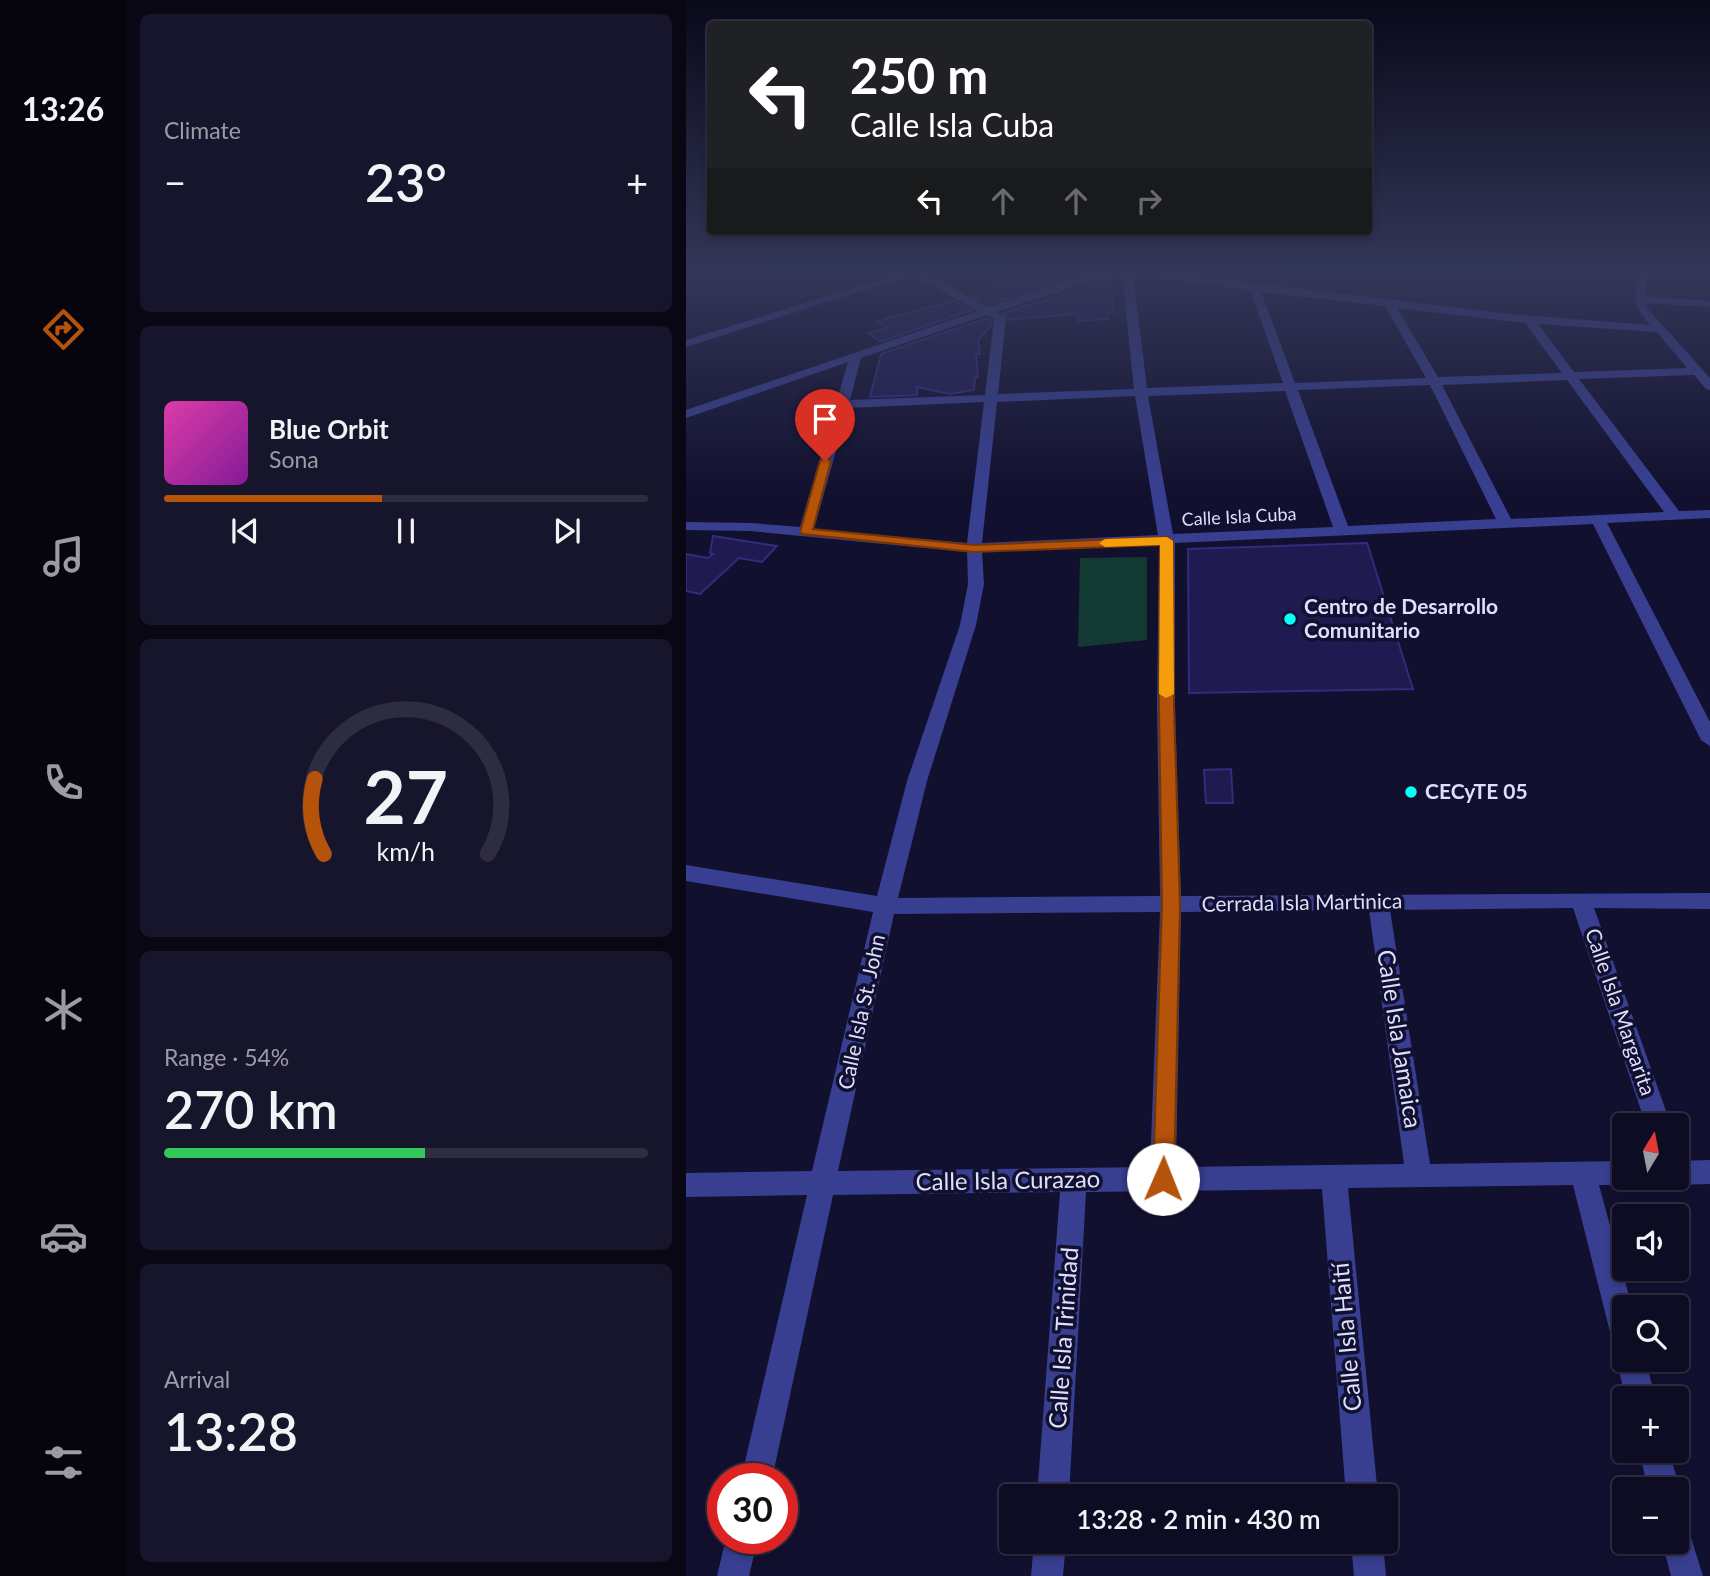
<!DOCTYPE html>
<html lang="en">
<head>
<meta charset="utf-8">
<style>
  :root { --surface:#0e0c23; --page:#17152b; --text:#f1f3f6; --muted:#9b9ba6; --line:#2e2c41; --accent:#b45309 }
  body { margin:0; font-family:Lato,sans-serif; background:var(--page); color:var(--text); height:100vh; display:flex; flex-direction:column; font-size:26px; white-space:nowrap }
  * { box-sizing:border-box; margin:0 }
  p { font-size:23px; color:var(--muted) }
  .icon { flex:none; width:38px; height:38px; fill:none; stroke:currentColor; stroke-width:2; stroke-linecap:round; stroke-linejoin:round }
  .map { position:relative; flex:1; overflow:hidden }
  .side { display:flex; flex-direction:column; gap:14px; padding:14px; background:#080713; width:560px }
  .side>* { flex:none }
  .top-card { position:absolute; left:21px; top:21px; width:665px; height:214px; border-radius:7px; box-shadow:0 4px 10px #0003,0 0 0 2px var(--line); background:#202124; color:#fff; overflow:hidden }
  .needle { width:46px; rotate:10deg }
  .tools { position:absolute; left:926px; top:1113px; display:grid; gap:14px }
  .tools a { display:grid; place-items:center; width:77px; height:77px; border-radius:7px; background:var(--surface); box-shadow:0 4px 10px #0003,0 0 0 2px var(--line); font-size:35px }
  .speed { position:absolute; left:21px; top:1463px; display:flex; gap:14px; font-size:35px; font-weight:700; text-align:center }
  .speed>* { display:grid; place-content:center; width:91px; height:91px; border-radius:50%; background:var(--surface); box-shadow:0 4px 10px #0003,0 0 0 2px var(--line); line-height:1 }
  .speed .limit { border:10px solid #d22; background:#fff; color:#111 }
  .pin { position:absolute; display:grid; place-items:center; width:60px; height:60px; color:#fff; margin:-72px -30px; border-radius:50% 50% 50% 0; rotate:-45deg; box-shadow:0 0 7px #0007 }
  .pin .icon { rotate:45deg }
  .me { position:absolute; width:77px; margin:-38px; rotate:1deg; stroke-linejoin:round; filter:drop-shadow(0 0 5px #0008) }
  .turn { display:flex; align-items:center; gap:24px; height:147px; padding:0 28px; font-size:32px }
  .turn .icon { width:91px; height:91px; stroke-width:2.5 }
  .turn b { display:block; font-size:49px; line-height:60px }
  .lanes { display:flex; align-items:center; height:66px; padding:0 28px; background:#0003; justify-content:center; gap:35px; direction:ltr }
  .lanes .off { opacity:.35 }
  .big { font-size:52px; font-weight:600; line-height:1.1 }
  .side .card { flex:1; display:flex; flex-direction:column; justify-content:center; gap:10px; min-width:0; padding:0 24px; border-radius:10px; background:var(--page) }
  .side .dial { align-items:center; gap:0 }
  .dial svg { height:182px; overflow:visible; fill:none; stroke:var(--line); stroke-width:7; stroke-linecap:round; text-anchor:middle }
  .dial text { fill:var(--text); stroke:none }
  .song { display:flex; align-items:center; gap:21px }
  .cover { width:84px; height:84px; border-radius:10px; background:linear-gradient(135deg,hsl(320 70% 55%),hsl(290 70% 35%)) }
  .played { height:7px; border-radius:4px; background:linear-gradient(90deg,var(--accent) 45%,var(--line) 45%) }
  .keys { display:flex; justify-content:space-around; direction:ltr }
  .heat { display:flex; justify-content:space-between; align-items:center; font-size:38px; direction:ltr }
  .charge { height:10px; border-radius:5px; background:linear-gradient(90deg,#34c759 54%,var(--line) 0) }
  .trip { position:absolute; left:313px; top:1484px; width:399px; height:70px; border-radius:7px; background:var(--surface); box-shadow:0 4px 10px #0003,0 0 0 2px var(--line); font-weight:600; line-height:70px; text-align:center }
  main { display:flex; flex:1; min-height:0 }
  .menu { display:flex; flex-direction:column; width:126px; justify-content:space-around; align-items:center; background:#06050e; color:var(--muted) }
  .menu .icon { width:49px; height:49px }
  .menu .current { color:var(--accent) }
  .menu b { font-size:32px; color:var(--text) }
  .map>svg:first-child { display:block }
  .green { fill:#133933 }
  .building { fill:#1f1b51; stroke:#322b7e; stroke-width:2 }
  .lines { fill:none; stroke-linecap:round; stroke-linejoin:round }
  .minor { fill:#383f90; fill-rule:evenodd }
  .tertiary { fill:#383f90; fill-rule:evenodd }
  .route { fill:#b45309; stroke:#753606; stroke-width:2 }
  .slow { fill:#f59e0b }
  .poi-dot { fill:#0afffb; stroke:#12102f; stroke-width:2.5 }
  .labels { text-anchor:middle; stroke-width:7; stroke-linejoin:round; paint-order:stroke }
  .far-street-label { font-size:18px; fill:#dedeff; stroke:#12102f }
  .poi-label { font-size:21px; font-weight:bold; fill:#dedeff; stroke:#12102f; text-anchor:start }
  .street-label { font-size:21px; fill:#dedeff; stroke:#12102f }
  .near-street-label { font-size:24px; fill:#dedeff; stroke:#12102f }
</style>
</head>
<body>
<main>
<nav class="menu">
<b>13:26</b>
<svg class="icon current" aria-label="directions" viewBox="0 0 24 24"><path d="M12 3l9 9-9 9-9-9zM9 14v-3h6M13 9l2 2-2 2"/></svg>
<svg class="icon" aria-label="music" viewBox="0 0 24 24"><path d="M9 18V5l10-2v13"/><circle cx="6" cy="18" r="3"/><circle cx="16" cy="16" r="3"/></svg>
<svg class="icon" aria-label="phone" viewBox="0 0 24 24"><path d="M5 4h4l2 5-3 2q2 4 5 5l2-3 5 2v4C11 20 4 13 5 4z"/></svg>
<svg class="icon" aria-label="climate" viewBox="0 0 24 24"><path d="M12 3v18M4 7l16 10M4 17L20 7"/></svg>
<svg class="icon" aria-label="car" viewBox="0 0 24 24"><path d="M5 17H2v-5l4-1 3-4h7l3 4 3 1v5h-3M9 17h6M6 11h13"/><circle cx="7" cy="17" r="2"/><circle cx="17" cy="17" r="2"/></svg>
<svg class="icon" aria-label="filters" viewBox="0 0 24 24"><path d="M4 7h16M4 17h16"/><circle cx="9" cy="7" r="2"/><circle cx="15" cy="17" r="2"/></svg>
</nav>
<section class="side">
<div class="card"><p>Climate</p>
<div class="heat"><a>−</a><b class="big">23°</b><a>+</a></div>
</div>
<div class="card">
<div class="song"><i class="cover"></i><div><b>Blue Orbit</b><p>Sona</p></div></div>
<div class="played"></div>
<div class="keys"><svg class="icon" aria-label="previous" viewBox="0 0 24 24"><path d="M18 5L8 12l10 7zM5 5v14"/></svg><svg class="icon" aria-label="pause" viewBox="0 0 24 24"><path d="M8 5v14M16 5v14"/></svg><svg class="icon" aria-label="next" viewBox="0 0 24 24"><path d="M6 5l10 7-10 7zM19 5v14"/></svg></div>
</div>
<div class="card dial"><svg viewBox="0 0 100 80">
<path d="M14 69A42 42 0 1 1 86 69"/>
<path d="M14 69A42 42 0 0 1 10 36" stroke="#b45309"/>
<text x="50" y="56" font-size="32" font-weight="700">27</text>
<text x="50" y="72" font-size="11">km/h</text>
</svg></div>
<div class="card"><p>Range · 54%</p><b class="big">270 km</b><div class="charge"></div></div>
<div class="card"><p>Arrival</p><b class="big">13:28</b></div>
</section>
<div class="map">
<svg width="1024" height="1576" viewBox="0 0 1024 1576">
  <rect width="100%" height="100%" fill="#12102f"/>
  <!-- green -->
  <path class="green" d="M461,557V640L392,647L394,558Z"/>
  <!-- building -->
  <path class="building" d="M336,271H413L302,304L286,296L314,289L307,286L320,282L314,278Z
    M423,281L428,312L421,313L422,319L393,321L390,314L322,320L317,313Z
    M268,301L286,310L194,342L182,333L201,328L191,322L205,317Z
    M301,318L305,320L304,327L292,340L294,354H290L292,377H289L288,390L264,394L231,387V395L184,397L195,354Z
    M27,536L91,546L76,562L53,558L14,594L0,591V554L22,558L27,554L24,553Z
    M681,543L727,689L503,693L502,549Z
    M545,769L547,803H520L518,770Z"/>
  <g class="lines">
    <!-- minor -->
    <path class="minor" d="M224,271H235L302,307L390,279L425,271H468L824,314L964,325C946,304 948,298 952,271H962L959,296L1024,301V307L960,303L962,309L1024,378V390L1020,389L1008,375L893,379L993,511L1024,510V518L921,523L1024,722V746L1015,740L907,524L489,543V707L495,896L1024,893V909L908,908L985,1125H960L887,908L704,910L744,1164L938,1161V1178H949L947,1181L938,1185H913L946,1307H938V1346L928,1342L924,1332L887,1185L662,1188L692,1496H660L636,1189L400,1192L383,1496H351L374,1192L147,1195L86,1479H55L121,1195L0,1197V1173L126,1171L187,912L0,881V865L191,896L221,781L274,625L282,584L281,552L64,531L0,530V522L64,523L114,527L162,362L0,418V410L292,311L225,274ZM447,274L564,290L597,383L461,388ZM436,275L448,389L312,394L320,318L311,312L397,284ZM575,292L699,306L740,378L609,383ZM711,308L839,323L876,373L752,377ZM301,315L308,319L299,395L164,400L175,358ZM852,324L971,332L1001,368L888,372ZM881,380L978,512L825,519L756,385ZM744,385L810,519L662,526L612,390ZM599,391L647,527L487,534L462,396ZM449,396L472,535L296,543L311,402ZM298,402L281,543L128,529L162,408ZM473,544L471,707L474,896L212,898L241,781L290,625L298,584L296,552ZM683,910L718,1164L490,1167L495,912ZM474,912L464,1167L152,1171L208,914Z
      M1024,1160V1184L990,1185L981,1181L979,1178H990V1161Z
      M938,1348V1360H959L970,1398H940L930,1360Z
      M953,1451H983L994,1489L990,1497V1489H962Z
      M990,1520L1001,1525L1017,1576H985L976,1542H990Z
      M40,1538H72L63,1576H31Z
      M348,1542H380L377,1576H345Z
      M665,1542H697L700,1576H668Z"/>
    <!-- tertiary -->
    <path class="tertiary" d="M221,271H237L0,347V340Z"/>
  </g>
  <!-- sky -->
  <linearGradient id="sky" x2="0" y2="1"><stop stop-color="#0a091a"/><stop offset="0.55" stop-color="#333758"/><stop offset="1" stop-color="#333758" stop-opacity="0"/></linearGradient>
  <rect width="1024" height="492" fill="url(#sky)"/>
  <!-- route -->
  <path class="route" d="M139,457L145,461L127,529L288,545L481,537L487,541L488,707L494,905L488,1179L485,1186L477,1189L470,1186L467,1179L476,905L473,707L474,545L288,552L116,534L114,532L134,461Z"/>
  <!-- slow -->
  <path class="slow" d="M481,537L487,541L488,694L480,698L473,694L474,545L419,547L413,543L419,539Z"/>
  <!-- markers -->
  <g class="poi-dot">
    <circle cx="604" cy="619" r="7"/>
    <circle cx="725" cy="792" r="7"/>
  </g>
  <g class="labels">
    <!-- far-street labels -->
    <g class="far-street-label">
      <text transform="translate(553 517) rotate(-3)" y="6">Calle Isla Cuba</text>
    </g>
    <!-- poi labels -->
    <g class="poi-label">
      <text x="618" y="614">Centro de Desarrollo<tspan x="618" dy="24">Comunitario</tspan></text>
      <text x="739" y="799">CECyTE 05</text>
    </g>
    <!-- street labels -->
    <g class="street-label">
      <text transform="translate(616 903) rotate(-1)" y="7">Cerrada Isla Martinica</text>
      <text transform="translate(176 1012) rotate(-78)" y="7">Calle Isla St. John</text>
      <text transform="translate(934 1012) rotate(71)" y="7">Calle Isla Margarita</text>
    </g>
    <!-- near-street labels -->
    <g class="near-street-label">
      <text transform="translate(713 1039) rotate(81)" y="8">Calle Isla Jamaica</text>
      <text transform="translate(322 1181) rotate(-1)" y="8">Calle Isla Curazao</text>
      <text transform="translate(661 1337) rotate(-95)" y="8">Calle Isla Haití</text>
      <text transform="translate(378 1338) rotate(-86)" y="8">Calle Isla Trinidad</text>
    </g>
  </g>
</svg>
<div class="tools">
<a><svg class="needle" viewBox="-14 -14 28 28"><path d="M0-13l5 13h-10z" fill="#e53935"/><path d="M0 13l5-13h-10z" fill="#9b9ba6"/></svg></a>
<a><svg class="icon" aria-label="sound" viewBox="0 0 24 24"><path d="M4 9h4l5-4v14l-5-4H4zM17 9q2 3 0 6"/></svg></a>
<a><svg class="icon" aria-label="search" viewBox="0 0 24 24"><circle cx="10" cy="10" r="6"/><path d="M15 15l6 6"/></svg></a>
<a>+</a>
<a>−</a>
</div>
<div class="speed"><div class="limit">30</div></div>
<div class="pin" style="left:139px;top:461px;background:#d93025"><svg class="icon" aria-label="arrive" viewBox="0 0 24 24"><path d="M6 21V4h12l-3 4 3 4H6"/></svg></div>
<svg class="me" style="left:477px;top:1179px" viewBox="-20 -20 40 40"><circle r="19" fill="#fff"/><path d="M0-13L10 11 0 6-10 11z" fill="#b45309"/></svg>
<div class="trip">13:28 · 2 min · 430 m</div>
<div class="top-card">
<div class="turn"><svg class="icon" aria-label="left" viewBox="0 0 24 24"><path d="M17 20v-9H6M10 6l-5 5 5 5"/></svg><div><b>250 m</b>Calle Isla Cuba</div></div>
<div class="lanes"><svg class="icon" aria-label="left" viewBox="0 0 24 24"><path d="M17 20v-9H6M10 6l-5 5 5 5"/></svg><svg class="icon off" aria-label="ahead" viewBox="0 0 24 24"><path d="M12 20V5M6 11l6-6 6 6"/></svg><svg class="icon off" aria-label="ahead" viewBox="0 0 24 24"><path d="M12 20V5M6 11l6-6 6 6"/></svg><svg class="icon off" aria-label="right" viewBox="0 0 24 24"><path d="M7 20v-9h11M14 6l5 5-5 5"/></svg></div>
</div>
</div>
</main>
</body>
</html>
